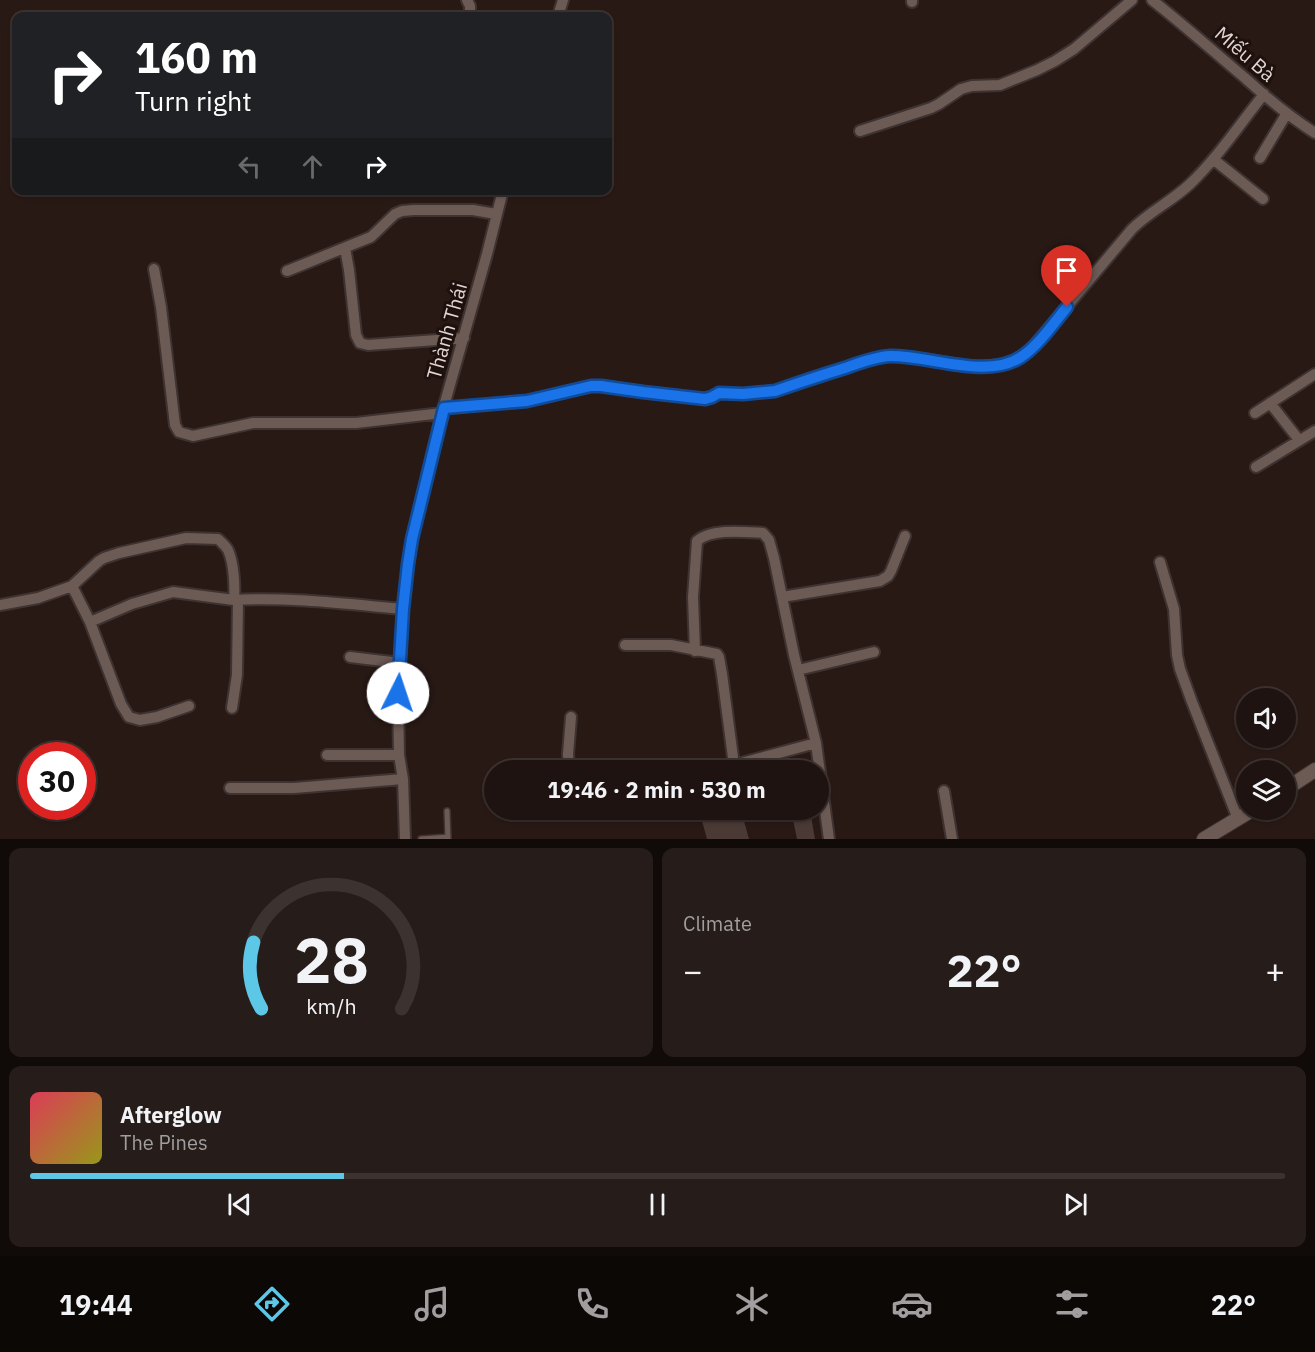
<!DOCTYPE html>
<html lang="en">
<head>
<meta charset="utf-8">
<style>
  :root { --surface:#1e1310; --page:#261c19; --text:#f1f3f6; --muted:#a19e9f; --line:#3c3230; --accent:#5cc7e7 }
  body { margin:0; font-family:"IBM Plex Sans",sans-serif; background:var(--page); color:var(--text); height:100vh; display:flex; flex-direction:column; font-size:22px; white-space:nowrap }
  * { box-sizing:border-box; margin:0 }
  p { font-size:20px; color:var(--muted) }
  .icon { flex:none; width:33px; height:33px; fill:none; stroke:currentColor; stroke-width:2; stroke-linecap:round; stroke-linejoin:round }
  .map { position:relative; height:839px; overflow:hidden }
  .sheet { display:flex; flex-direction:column; gap:9px; padding:9px; background:#100a09; flex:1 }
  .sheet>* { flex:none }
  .guide { position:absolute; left:12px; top:12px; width:600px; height:183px; border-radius:12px; box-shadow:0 2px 4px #0004,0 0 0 2px var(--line); background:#202124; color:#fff; overflow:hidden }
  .fabs { position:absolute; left:1236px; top:688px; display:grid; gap:12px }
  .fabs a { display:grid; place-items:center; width:60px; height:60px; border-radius:50%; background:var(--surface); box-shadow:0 2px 4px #0004,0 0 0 2px var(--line); font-size:30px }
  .speed { position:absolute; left:18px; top:742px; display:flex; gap:12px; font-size:30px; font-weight:700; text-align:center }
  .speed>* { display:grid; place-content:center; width:78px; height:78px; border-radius:50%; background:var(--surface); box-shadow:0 2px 4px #0004,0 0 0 2px var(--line); line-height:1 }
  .speed .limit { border:9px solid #d22; background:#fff; color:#111 }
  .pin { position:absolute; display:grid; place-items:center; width:51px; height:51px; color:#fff; margin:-62px -26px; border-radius:50% 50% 50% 0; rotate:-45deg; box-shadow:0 0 6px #0007 }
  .pin .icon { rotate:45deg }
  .me { position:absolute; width:66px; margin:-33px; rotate:4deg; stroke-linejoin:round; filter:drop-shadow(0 0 4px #0008) }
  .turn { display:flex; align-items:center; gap:21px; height:126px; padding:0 24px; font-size:27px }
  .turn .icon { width:78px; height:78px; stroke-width:2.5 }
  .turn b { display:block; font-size:42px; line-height:51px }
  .lanes { display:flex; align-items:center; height:57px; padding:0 24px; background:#0003; justify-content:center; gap:30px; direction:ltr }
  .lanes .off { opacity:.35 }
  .big { font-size:45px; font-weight:700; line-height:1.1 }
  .sheet .widget { flex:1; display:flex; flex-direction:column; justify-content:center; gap:9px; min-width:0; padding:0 21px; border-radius:12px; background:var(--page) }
  .sheet .dial { align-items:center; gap:0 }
  .dial svg { height:156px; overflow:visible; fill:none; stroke:var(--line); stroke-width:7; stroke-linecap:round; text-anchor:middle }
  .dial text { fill:var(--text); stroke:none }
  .song { display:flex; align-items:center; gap:18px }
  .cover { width:72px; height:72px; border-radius:9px; background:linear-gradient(135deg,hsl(350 70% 55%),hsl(60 70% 35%)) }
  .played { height:6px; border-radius:3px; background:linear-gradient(90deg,var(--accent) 25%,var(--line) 25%) }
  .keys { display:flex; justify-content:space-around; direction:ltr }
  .heat { display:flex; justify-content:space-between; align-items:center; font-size:33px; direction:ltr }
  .sheet .tiles { flex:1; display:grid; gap:9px; grid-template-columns:1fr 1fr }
  .widget:last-child { grid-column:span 2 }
  .trip { position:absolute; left:484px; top:760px; width:345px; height:60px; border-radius:30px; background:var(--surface); box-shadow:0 2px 4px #0004,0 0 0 2px var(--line); font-weight:700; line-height:60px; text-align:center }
  .tab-bar { display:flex; height:96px; justify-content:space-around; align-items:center; background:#0c0806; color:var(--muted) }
  .tab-bar .icon { width:42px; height:42px }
  .tab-bar .active { color:var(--accent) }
  .tab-bar b { font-size:27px; color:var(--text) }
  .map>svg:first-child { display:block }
  .building { fill:#4a3934 }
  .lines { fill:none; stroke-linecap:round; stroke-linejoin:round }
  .service-casing { stroke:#3e3331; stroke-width:8 }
  .minor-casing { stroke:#3e3331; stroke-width:14 }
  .tertiary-casing { stroke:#3e3331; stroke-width:16 }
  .service { stroke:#6c5a55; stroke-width:5 }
  .minor { stroke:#6c5a55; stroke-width:10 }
  .tertiary { stroke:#6c5a55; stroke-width:14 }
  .route-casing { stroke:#114b97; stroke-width:15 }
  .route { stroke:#1a73e8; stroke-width:10 }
  .labels { text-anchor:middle; stroke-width:6; stroke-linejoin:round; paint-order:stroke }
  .street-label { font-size:20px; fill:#dfd5d2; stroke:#1e100c }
</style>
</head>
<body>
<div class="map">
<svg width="1315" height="839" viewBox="0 0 1315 839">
  <rect width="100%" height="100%" fill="#281915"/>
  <!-- building -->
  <path class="building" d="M785,759L790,761H797L812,771H754V768Z
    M699,810H741L749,839H707Z
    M791,810H810L815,839H797Z"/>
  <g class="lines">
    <!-- service casing -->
    <g class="service-casing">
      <path id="service" d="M447,811L448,839
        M421,839L448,837"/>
    </g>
    <!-- minor casing -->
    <g class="minor-casing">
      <path id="minor" d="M467,0L470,6V16
        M1152,0C1184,25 1214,52 1245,78C1267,98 1290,117 1315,133
        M912,2V0
        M558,16L563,0
        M860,131L931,108L939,104L961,89L972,86L1000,85L1037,70L1055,61L1074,49L1132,0
        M1260,158L1287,113
        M1213,159L1263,199
        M345,248L349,270L356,335L360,343L368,345L464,338
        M154,269L161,307L175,425L179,432L193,436L253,423H356L442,413
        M287,271L371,237L395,214L402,211L414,210H473L496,214
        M1270,403L1299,440
        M444,408L527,401L591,386H601L643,392L705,399L712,397L719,393L743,394L775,391C798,383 822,375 845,368C859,363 874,357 890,356C929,355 969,374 1008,363C1017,360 1025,354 1032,348L1132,229C1149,212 1172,201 1190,184C1218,157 1240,124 1264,94
        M1255,413L1315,374
        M1256,467L1315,431
        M1160,562L1174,609L1177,655L1180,669L1192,702L1238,819
        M72,586L90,622L132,604L173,592L234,600
        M782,597L880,581L888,576L891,571L905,536
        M0,605L38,598L72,586L99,561L104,558L119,553L186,538L218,539C221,542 225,545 228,550C234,563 235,586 234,600C291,597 347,604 403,609
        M90,622L121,704L129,717L140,720L157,717L189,706
        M625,645H671L717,654L719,657L722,674L734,765
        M695,651L693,597L697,541C711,528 745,532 763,533L769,540L774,558L794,655L816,743L829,839
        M350,657L400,663
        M798,670L874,652
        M232,708L237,675L238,600
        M327,755H399
        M569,771L568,754L571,717
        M699,771L734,765L816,743
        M230,788H294L403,779
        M944,791L952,839
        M405,839L403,779L399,755L398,693L403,609L408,564L412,539L442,413L487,254L503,190"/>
    </g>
    <!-- tertiary casing -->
    <g class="tertiary-casing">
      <path id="tertiary" d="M1286,789L1315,770
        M1204,839L1252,810"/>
    </g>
    <!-- service -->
    <use href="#service" class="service"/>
    <!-- minor -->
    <use href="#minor" class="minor"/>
    <!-- tertiary -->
    <use href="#tertiary" class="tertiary"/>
  </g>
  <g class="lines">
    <!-- route casing -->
    <g class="route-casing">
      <path id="route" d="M398,693L403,609L408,564L412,539L444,408L527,401L591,386H601L643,392L705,399L712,397L719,393L743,394L775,391C798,383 822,375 845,368C859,363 874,357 890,356C928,355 987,380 1021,357C1038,346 1054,323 1067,307"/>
    </g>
    <!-- route -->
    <use href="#route" class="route"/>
  </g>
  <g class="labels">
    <!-- street labels -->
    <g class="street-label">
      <text transform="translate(1245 54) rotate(41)" y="7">Miếu Bà</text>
      <text transform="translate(447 331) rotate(-74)" y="7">Thành Thái</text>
    </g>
  </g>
</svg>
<div class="fabs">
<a><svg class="icon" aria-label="sound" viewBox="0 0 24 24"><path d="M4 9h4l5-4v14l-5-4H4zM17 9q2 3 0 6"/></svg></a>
<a><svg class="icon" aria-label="layers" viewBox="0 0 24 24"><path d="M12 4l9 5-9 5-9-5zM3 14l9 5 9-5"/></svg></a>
</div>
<div class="speed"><div class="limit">30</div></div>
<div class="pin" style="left:1067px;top:307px;background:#d93025"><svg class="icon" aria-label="arrive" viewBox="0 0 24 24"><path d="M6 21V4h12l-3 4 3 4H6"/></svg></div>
<svg class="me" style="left:398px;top:693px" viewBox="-20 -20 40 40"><circle r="19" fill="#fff"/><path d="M0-13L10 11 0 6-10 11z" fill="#1a73e8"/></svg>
<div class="trip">19:46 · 2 min · 530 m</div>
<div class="guide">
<div class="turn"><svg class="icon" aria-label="right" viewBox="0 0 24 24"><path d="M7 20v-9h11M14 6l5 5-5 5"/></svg><div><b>160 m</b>Turn right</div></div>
<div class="lanes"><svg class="icon off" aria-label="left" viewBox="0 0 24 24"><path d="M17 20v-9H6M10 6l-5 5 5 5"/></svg><svg class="icon off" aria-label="ahead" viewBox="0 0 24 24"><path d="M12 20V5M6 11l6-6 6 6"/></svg><svg class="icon" aria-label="right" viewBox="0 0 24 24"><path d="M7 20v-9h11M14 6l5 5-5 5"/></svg></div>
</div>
</div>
<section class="sheet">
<div class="tiles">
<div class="widget dial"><svg viewBox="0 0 100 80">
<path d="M14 69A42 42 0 1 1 86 69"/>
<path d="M14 69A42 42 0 0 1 10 35" stroke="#5cc7e7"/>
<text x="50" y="56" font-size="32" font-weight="700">28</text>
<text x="50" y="72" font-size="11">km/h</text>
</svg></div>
<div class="widget"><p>Climate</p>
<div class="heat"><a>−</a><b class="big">22°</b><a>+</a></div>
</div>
<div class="widget">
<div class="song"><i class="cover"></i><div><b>Afterglow</b><p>The Pines</p></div></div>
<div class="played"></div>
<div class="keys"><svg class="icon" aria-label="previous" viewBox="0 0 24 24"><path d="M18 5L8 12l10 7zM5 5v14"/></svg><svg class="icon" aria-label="pause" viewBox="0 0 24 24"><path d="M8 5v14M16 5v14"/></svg><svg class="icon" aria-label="next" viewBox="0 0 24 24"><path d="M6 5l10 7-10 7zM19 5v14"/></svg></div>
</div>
</div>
</section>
<nav class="tab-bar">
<b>19:44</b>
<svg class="icon active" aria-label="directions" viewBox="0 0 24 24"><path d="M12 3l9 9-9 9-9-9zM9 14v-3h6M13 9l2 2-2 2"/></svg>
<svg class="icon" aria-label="music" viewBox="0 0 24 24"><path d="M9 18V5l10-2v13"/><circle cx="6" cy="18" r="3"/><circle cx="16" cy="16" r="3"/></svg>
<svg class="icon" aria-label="phone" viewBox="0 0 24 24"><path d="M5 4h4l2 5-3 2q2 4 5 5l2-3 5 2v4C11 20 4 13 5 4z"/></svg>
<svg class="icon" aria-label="climate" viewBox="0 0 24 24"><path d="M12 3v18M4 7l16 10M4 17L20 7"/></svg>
<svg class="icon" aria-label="car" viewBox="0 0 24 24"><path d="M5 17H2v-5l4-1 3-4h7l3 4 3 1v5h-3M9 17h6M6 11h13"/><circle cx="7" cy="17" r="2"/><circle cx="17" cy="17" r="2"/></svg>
<svg class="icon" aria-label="filters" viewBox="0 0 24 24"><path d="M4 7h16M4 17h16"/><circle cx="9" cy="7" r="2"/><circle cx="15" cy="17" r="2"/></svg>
<b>22°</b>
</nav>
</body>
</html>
